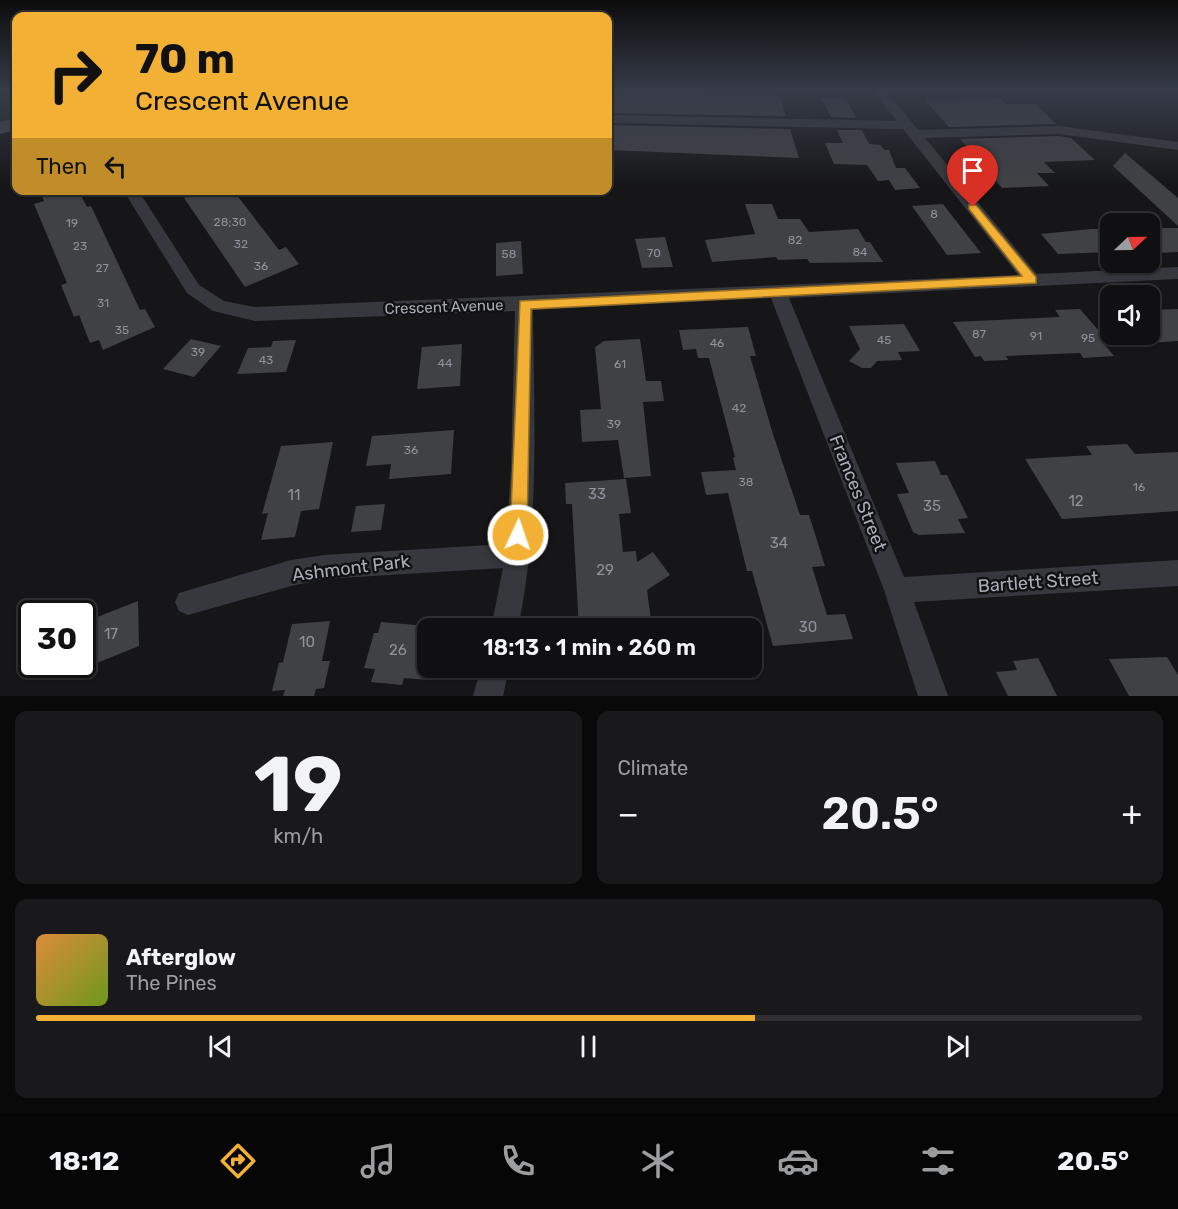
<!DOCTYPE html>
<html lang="en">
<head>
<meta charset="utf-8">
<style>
  :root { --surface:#101012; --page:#19191b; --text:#f1f3f6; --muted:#9c9d9f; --line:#303032; --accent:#f2b134 }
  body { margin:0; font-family:Rubik,sans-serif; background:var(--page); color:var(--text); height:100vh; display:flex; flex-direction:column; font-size:22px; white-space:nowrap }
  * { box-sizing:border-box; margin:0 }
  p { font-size:20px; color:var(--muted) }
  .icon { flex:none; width:33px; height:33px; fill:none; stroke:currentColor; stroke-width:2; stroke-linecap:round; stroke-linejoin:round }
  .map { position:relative; height:696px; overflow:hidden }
  .sheet { display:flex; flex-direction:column; gap:15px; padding:15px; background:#09090a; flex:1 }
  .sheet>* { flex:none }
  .hud { position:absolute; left:12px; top:12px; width:600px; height:183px; border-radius:12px; box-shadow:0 2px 4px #0004,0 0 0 2px var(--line); background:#f2b134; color:#111; overflow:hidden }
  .needle { width:39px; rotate:68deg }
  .controls { position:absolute; left:1100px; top:213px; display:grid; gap:12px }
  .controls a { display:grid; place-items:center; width:60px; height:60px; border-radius:12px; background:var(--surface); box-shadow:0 2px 4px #0004,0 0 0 2px var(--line); font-size:30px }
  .speed { position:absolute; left:18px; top:600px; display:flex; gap:12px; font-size:30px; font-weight:700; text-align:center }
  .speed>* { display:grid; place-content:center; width:78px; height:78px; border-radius:50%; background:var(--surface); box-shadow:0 2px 4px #0004,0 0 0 2px var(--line); line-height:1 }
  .speed .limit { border:3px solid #111; border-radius:9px; background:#fff; color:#111 }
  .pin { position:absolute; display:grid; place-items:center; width:51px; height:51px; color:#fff; margin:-62px -26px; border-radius:50% 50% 50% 0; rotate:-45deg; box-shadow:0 0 6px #0007 }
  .pin .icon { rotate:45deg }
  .me { position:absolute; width:66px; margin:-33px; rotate:3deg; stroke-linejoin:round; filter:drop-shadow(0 0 4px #0008) }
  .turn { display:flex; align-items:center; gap:21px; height:126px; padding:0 24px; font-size:27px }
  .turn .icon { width:78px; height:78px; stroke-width:2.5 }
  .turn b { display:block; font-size:42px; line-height:51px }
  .then { display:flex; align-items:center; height:57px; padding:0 24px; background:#0003; gap:12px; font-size:22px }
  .big { font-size:45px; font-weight:600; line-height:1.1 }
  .sheet .card { flex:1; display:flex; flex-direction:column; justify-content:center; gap:9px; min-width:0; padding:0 21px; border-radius:12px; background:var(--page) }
  .sheet .dial { align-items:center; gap:0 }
  .dial b { font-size:78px; line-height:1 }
  .song { display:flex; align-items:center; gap:18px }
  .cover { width:72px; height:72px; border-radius:9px; background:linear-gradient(135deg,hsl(30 70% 55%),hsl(80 70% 35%)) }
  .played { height:6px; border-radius:3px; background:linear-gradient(90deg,var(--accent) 65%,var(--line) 65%) }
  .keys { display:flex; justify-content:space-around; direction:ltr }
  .heat { display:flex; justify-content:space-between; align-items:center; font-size:33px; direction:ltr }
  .sheet .tiles { flex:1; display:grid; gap:15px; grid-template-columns:1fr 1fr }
  .card:last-child { grid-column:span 2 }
  .trip { position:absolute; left:417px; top:618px; width:345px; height:60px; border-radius:12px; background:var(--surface); box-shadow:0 2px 4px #0004,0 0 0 2px var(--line); font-weight:600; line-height:60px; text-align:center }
  .tabs { display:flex; height:96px; justify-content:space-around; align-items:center; background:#060607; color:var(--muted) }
  .tabs .icon { width:42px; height:42px }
  .tabs .selected { color:var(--accent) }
  .tabs b { font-size:27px; color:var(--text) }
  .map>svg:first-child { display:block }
  .green { fill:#1e261f }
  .building { fill:#404145 }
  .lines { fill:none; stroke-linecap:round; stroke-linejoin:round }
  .street { fill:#37383d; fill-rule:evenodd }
  .secondary { fill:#45474d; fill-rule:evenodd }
  .route { fill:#f2b134; stroke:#9d7322; stroke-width:1.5 }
  .labels { text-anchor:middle; stroke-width:5; stroke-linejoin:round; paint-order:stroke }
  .number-label { font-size:12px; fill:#8e929b }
  .street-label { font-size:15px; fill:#a8adb8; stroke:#111113 }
  .near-number-label { font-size:15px; fill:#8e929b }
  .near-street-label { font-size:18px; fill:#a8adb8; stroke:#111113 }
</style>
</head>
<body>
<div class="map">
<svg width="1178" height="696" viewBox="0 0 1178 696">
  <rect width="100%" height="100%" fill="#161618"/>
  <!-- green -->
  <path class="green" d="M0,89H16V118L0,122Z"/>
  <!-- building -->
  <path class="building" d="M671,89H702L703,94L779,93L786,116L608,113V92L671,93Z
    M821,98L846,99L856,118L831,117Z
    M1001,99L1006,104H1035L1056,124L949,127L925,100Z
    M608,125L790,129L799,158L608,150Z
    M837,130H862L869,144L881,145L884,150H889L896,168H905L920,188L895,190L889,180L878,181L867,165L834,164L825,143H843Z
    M1059,136L1071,138L1095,160L1044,162L1055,173H1037L1049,186L1002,188L960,139Z
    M1125,153L1178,198V226L1113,166Z
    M58,190H78L87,207L91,206L140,310L145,309L155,327L103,350L99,340L90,343L79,315L74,317L61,285L67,283L34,204L44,201L42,196Z
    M203,190H233L279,250L286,247L299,264L245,287L184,198Z
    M745,204H772L778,219H800L809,232L858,229L866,242H870L883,262L810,263L807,259L778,260L776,257L712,262L705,240L755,234Z
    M943,204L981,253L947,255L912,206Z
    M1149,228H1178V252L1157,253L1149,245Z
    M1091,229H1110V252L1058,254L1041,234Z
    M665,237L673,267L642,268L635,239Z
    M521,241L523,274L496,276V243Z
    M1080,309L1111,345H1105L1114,356L1083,358L1080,353L1006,356L1008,360L984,361L981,356L975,357L953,322L1060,317L1055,310Z
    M1178,309V341L1149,343V310Z
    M904,324L920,351L898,352L902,360L877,361L871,368H862L849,361L860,349L849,326Z
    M748,327L756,356H750L772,431L800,515H809L825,566L812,567L827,615L845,614L853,639L773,646L752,571H747L728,493L706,495L701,472L736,470L733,458L735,457L709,358H698L696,349L683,350L679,330Z
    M191,339L221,346L194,377L163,369Z
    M640,339L646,381H661L664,401L643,402L651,476L624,478L618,440L582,442L580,410L601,409L595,347L604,341Z
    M296,340L286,372L237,374L248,348L271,347L273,341Z
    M462,344L460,386L417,389L422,347Z
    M454,430L451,474L389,479L391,464L366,466L372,436Z
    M333,442L319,509L301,511L295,537L261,540L268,513L262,514L281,446Z
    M1127,444L1135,454L1178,452V511L1062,519L1025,459L1092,455L1086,446Z
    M935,461L941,475H947L968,518L958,519L965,533L919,535L913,532L897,494L909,493L896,463Z
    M626,479L631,513L619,514L623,552L636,551L637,562L653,552L670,575L647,590L652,628H579L572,504H566L565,483Z
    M385,504L381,530L351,532L356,506Z
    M138,601L139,646L82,669V623Z
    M330,621L322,661H330L324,688L316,689L314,696H283L285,690L272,691L279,663L283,662L292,624Z
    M381,622L428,626V680L404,678L402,685L371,682L375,669L364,668L374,633H378Z
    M1167,657L1178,675V696H1129L1109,659Z
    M1038,658L1057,696H1008L996,672L1017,670L1013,661Z"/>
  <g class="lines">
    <!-- street -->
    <path class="street" d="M872,89H885L918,130L1059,126L1178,142V150L1059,134L925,138L1037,274L1178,267V279L789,298L904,577L1178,560V586L914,602L948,696H918L884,590L771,298L533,310C534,416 540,524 518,628H491L503,568L324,579L291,586L188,615L179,611L175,602L179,593L291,560L324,555L506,544L511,468L515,311L255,321L213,311L187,293L123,190H138L199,285L224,301L255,307L1018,275L903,129L608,123V115L897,121Z
      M481,668H509L503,696H473Z"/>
    <!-- secondary -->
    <path class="secondary" d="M16,118V130L0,134V122Z"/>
  </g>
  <!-- sky -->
  <linearGradient id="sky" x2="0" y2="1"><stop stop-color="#0c0c0d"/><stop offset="0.48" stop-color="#363c48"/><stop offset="1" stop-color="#363c48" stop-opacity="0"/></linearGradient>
  <rect width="1178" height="187" fill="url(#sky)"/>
  <!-- route -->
  <path class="route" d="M969,205H976L1036,277V283L531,309L527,535L524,541L518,543L512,541L510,535L520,301L1022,276L969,209Z"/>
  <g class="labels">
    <!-- number labels -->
    <g class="number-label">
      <text x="934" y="218">8</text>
      <text x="230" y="226">28;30</text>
      <text x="72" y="227">19</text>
      <text x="795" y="244">82</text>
      <text x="241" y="248">32</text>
      <text x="80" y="250">23</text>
      <text x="860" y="256">84</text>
      <text x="654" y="257">70</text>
      <text x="509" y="258">58</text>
      <text x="261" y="270">36</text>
      <text x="102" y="272">27</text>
      <text x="103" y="307">31</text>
      <text x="122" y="334">35</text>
      <text x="979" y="338">87</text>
      <text x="1036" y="340">91</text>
      <text x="1088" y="342">95</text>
      <text x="884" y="344">45</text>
      <text x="717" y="347">46</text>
      <text x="198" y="356">39</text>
      <text x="266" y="364">43</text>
      <text x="445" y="367">44</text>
      <text x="620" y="368">61</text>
      <text x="739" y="412">42</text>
      <text x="614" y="428">39</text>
      <text x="411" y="454">36</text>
      <text x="746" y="486">38</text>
      <text x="1139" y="491">16</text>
    </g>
    <!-- street labels -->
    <g class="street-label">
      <text transform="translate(444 307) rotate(-2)" y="5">Crescent Avenue</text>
    </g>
    <!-- near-number labels -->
    <g class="near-number-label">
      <text x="597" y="499">33</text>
      <text x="294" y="500">11</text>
      <text x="1076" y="506">12</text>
      <text x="932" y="511">35</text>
      <text x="779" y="548">34</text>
      <text x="605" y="575">29</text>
      <text x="808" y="632">30</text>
      <text x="111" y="639">17</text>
      <text x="307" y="647">10</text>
      <text x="398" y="655">26</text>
    </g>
    <!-- near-street labels -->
    <g class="near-street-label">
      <text transform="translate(858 493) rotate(68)" y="6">Frances Street</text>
      <text transform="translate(351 568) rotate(-7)" y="6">Ashmont Park</text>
      <text transform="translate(1038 582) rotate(-4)" y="6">Bartlett Street</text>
    </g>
  </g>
</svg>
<div class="controls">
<a><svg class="needle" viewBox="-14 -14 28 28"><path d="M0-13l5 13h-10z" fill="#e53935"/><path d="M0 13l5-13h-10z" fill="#9c9d9f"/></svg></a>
<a><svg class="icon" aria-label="sound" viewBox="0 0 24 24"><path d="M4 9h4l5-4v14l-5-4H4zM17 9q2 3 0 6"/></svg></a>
</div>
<div class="speed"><div class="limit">30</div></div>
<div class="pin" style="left:973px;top:207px;background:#d93025"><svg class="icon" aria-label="arrive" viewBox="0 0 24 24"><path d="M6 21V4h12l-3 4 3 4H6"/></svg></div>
<svg class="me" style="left:518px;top:535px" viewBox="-20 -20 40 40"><circle r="17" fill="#f2b134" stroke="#fff" stroke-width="3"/><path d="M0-11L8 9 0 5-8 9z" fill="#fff"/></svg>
<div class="trip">18:13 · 1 min · 260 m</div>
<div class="hud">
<div class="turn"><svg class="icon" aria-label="right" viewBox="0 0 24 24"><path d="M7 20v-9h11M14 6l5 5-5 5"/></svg><div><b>70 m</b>Crescent Avenue</div></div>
<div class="then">Then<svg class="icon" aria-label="left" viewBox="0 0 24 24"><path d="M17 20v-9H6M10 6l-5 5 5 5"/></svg></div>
</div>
</div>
<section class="sheet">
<div class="tiles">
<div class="card dial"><b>19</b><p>km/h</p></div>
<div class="card"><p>Climate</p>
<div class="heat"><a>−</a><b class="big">20.5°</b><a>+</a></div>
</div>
<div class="card">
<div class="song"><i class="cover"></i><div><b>Afterglow</b><p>The Pines</p></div></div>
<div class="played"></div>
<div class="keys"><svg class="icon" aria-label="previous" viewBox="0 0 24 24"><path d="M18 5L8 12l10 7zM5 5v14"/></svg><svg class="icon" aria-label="pause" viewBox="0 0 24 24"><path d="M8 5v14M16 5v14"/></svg><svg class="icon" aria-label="next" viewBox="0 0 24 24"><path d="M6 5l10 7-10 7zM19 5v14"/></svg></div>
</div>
</div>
</section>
<nav class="tabs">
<b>18:12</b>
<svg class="icon selected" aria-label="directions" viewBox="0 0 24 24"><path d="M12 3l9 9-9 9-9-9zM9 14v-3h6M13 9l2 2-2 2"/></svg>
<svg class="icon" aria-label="music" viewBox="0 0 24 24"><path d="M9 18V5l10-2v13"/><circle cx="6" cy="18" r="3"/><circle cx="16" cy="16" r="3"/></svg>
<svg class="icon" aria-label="phone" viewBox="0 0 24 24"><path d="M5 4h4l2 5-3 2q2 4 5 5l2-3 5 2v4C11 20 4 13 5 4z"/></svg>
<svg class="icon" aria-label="climate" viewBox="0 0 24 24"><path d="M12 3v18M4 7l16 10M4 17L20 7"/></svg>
<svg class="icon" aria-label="car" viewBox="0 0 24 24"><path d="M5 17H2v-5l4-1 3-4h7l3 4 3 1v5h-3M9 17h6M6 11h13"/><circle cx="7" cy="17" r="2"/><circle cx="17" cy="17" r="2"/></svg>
<svg class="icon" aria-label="filters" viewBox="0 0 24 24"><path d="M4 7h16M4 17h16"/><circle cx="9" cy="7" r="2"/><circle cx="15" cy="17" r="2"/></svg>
<b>20.5°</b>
</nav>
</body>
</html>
